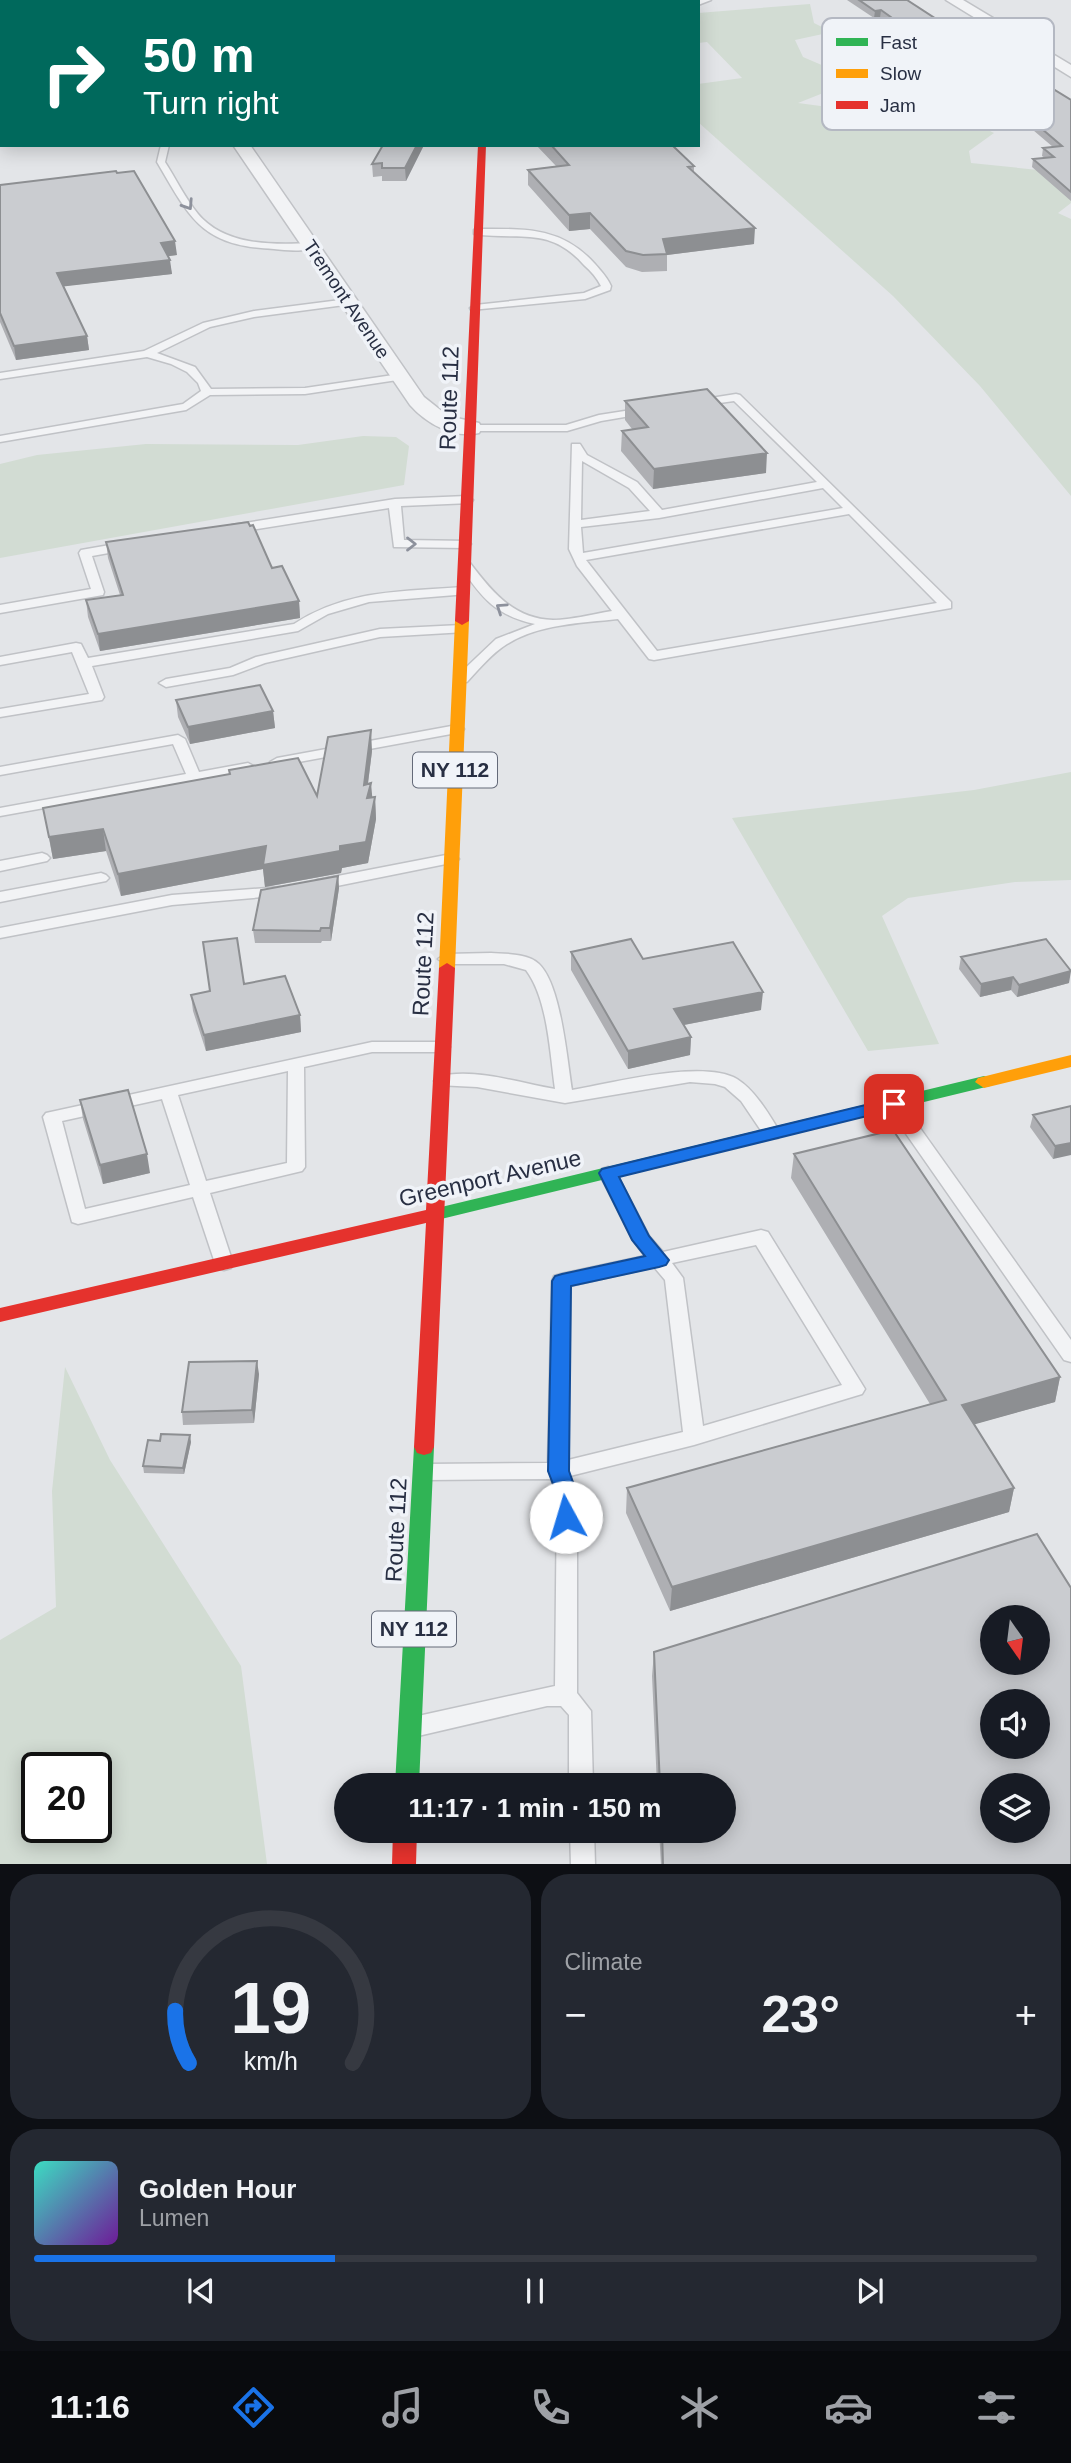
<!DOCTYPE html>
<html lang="en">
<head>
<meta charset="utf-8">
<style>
  :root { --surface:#171b24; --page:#242831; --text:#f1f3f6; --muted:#9ea1a6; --line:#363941; --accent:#1a73e8 }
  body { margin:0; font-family:Arial,sans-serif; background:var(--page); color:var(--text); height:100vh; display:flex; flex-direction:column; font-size:26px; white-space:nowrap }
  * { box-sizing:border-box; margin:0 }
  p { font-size:23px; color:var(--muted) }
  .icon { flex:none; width:38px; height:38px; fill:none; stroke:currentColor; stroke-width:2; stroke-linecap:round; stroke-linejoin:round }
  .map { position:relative; height:1864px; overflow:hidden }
  .drawer { display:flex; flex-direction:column; gap:10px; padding:10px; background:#0d0f14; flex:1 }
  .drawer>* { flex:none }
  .top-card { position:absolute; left:0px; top:0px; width:700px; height:147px; box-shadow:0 4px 18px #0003; background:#00695c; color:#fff; overflow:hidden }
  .needle { width:46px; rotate:166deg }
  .tools { position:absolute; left:980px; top:1605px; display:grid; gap:14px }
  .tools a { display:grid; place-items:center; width:70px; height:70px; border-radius:50%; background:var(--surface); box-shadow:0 4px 18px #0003; font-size:35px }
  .speed { position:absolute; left:21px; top:1752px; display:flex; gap:14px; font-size:35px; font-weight:700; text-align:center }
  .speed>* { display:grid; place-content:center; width:91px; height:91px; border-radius:50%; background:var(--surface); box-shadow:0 4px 18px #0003; line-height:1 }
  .speed .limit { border:4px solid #111; border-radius:10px; background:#fff; color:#111 }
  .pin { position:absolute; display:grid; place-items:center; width:60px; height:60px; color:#fff; margin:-30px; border-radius:14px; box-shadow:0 4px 10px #0006 }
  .me { position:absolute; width:77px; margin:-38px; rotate:354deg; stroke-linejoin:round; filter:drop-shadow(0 0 5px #0008) }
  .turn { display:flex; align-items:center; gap:24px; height:147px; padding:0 28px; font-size:32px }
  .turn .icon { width:91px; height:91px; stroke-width:2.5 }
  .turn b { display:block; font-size:49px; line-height:60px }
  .big { font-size:52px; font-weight:600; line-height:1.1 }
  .drawer .tile { flex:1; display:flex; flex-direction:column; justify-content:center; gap:10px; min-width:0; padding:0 24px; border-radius:28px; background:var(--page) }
  .drawer .dial { align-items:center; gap:0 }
  .dial svg { height:182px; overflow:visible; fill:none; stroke:var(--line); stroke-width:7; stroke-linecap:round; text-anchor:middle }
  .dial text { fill:var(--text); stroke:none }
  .song { display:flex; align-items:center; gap:21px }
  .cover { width:84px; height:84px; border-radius:10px; background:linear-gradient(135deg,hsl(170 70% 55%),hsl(280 70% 35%)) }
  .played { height:7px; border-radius:4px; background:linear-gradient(90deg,var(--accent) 30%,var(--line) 30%) }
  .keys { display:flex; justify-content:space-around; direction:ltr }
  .heat { display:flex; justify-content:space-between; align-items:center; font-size:38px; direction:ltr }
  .drawer .tiles { flex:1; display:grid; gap:10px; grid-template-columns:1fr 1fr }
  .tile:last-child { grid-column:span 2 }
  .trip { position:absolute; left:334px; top:1773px; width:402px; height:70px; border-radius:35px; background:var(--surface); box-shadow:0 4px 18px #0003; font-weight:600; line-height:70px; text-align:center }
  .dock { display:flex; height:112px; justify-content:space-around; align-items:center; background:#090b0e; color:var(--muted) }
  .dock .icon { width:49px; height:49px }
  .dock .current { color:var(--accent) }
  .dock b { font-size:32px; color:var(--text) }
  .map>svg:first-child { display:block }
  .green { fill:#d2dcd3; fill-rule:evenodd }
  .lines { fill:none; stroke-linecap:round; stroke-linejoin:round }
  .lane-casing { stroke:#c0c2c6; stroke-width:3 }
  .street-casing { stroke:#c0c2c6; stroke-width:3 }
  .lane { fill:#f2f3f5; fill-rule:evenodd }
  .street { fill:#f2f3f5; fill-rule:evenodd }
  .fast { fill:#30b455; fill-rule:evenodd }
  .slow { fill:#ff9f0a; fill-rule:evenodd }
  .jam { fill:#e5322d; fill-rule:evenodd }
  .wall { fill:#aeafb3 }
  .shaded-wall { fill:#8d8f92 }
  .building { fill:#caccd0; stroke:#8d8f92; stroke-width:2; fill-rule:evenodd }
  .oneway { stroke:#8d919c }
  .route { fill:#1a73e8; stroke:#114b97; stroke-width:2 }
  .labels { text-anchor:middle; stroke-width:7; stroke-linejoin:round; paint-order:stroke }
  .far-street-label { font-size:19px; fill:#282f43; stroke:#f0f3f8 }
  .shield { fill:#f0f3f8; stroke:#646a79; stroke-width:2 }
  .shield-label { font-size:21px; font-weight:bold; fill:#282f43 }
  .street-label { font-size:23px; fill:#282f43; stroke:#f0f3f8 }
  .key { fill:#f0f3f8; stroke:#b4b8c2; stroke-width:2 }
  .key-label { font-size:19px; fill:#282f43 }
</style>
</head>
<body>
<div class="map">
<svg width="1071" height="1865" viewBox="0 0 1071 1865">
  <rect width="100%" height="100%" fill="#e3e5e8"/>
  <!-- green -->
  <path class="green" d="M810,4L814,23L832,32L795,40L803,57L831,69L902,63L922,73L846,84L798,103L843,109L937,105L994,133L969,151L971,163L1058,172L1071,178V203L1058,213L1071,219V496L980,386L893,296L698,122V84L742,78L707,42L698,43V13Z
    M363,436L396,437L409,446L404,485L0,558V464L37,455L146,444L298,445Z
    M1071,772V880L1015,882L908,898L882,916L939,1044L868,1051L732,818L974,790Z
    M65,1367L110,1460L241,1666L267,1864H0V1640L56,1607L52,1491ZM37,1768H96V1827H37Z"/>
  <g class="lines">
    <!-- lane casing -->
    <g class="lane-casing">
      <path id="lane" d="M529,0H551L526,2Z
        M699,0H711L698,5V2H695Z
        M161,145H169L165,162C176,179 185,198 198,214C225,246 273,245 311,243L316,246C306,253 286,250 274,249C201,246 190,218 157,162Z
        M477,229C524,229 561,226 595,264C601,271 607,277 611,286L610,290L585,299L471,310L470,308L475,305L584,293L601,286C597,278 591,271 584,265C549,225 518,241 474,234V230Z
        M348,299L352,300V304L254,317L210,327L157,353L195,367L211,389L305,388L400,374L404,375V379L305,394L210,395L186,410L0,442V436L183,404L201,391L198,383L187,372L171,364L147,357L0,379V373L144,351L203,323L254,311Z
        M736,394L740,395L951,602V608L654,660L649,659L618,619C581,623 539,624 507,644C491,654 479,669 467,682H457L455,679L457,676L496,639L535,624C495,615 482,598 460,566L462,563H470C492,592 514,619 553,620C571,620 593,614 612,611L577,566L569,549L572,444H580L587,455L637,482L662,510L817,482L734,401L698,406L692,403L698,400ZM582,461L629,488L650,511L581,520ZM823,488L843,508L583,553L581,527L659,518ZM849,514L937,603L657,651L586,560Z
        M644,408L648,409V413L601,421L567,431H471L465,428L471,425H566L599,415Z
        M467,496L473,500L471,503L401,506L404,540L469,541L471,544L465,548L394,547L389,508L232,533L226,529L232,525L395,499Z
        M127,542L133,546L131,549L92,556L104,592L103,595L0,613V605L91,589L79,553L81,550Z
        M463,587L468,588V594L369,602L328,614L298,631L92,666L104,697L102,700L0,717V709L89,694L72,652L0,665V657L76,643L81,644L88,658L294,624C348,589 401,592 463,587Z
        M461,625L466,626V632L380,637L265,663L233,675L166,687L159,683L166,679L230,668L256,657L380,629Z
        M457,725L462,726L464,729L462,732L277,766L270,762L277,758Z
        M178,735L185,739L199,772L248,763L255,767L248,771L0,816V808L186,774L173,744L0,775V767Z
        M42,853L47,855L50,858L47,861L0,871V861Z
        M451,854L456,856L459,859L456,862L317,890L309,885L317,880Z
        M101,873L106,875L109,878L106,881L0,902V892Z
        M281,887L289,892L286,895L172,905L0,938V928L172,895Z
        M491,953C505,954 528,953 539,964C561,985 567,1059 572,1090C612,1083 703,1059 737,1079C756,1091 770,1116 781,1134L778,1138H766L741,1101L725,1087L715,1084L690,1082L565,1103L477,1087L437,1085L434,1081L437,1077C473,1067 519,1083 555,1089C550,1054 548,999 526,970L504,964H446L438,959L446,954Z
        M372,1042H442L450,1047L442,1052H372L304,1067L305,1167L302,1171L210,1193L233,1263L231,1268L224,1270L217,1268L215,1263L193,1197L78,1224L72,1222L43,1117L46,1113ZM288,1071L287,1163L206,1181L178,1095ZM162,1099L190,1185L85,1209L62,1121Z
        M894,1098L900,1100L1071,1340V1362L1064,1360L888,1108L885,1104L888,1100Z
        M608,1167L614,1169L649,1236L663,1252L761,1230L768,1232L865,1389L862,1394L694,1445L570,1476L577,1492V1693L591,1711L593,1785H569V1715L561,1706H547L418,1736L410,1733L407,1726L410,1719L418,1716L555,1686L557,1492L551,1479L426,1480L419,1478L416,1472L419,1466L426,1464L548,1463L552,1281L554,1276L561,1274L645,1256L633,1240L599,1173L602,1169ZM756,1245L842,1385L703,1426L683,1278L672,1263ZM654,1267L665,1280L683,1432L568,1460L570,1286Z
        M570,1830H594L595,1865H571Z"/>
    </g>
    <!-- street casing -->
    <g class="street-casing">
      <path id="street" d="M132,0H146L147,2H133Z
        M946,0H963L1071,65V77Z
        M233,145H250L424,397L448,416L479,423L482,428L479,433C453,439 426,423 410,405Z"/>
    </g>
    <!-- lane -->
    <use href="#lane" class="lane"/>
    <!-- street -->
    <use href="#street" class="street"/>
    <!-- fast -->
    <path class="fast" d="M984,1076L990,1078L993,1082L990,1086L433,1221L427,1220L424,1215L427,1210L433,1209Z
      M424,1439L431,1441L434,1447L419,1785H395L414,1447L417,1441Z"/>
    <!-- slow -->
    <path class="slow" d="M486,0H494V2H486Z
      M462,617L469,621L455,968L447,973L439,968L455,621Z
      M1071,1055V1067L984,1088L975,1082L978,1078Z"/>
    <!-- jam -->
    <path class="jam" d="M478,145H486L469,621L462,625L455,621Z
      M447,963L455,968L434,1447L431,1453L424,1455L417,1453L414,1447L426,1223L0,1322V1308L426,1210L439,968Z
      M393,1830H417L416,1865H392Z"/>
  </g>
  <!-- wall -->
  <path class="wall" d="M847,0H907L991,61L947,66L880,18H874Z
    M974,67L1071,100V201L1032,167L1033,159L1045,158L1042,156L1043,148L1053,147L1020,119L1021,111H1025L973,75Z
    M424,145L406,181H382V176L373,177L372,164Z
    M536,145H672L694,166V172L754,244L667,255V271L642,272L626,267L590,229L569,231L528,185V170L556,166Z
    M0,185L177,255L168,256L172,274L63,286L87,336L89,350L16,360L0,322Z
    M625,401L766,473L653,489L621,451L622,431L632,429L625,420Z
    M106,542L272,568L299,601L300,618L100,651L88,617L86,600L120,595L108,558Z
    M176,700L273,711L275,728L190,744L178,717Z
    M372,751L368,784L372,798L375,797L376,819L368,863L342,868L341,873L265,887L263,869L121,896L106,851L53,859L43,808L229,774V770L317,796Z
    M338,876L339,888L331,941H322L321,943H255L253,930Z
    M571,952L643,959L761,1010L684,1025L691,1037L690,1055L628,1069L571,970Z
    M961,957L1069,983L1017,997L1011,990L980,997L959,969Z
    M244,984L300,1015L301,1032L206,1051L193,1011L191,995Z
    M80,1100L150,1173L103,1184L83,1119Z
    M1071,1106L1053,1159L1030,1127L1033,1115Z
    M794,1154L1060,1377L1055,1402L974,1424L1014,1488L1009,1512L670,1611L626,1513L627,1488L930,1404L791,1178Z
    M259,1374L254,1423L183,1425L182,1412Z
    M191,1442L184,1474L144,1473L143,1466Z
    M654,1652L1071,1865H661L659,1830H724V1785H657L652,1676Z"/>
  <!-- shaded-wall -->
  <path class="shaded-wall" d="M881,10L880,18H874L875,11Z
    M992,53L991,61L947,66L948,58Z
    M417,145H424L406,181L405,168Z
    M590,213V229L569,231V215Z
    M755,228L754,244L667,255L663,239Z
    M175,241L177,255L162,257L161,243Z
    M170,260L172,274L59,287L57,273Z
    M87,336L89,350L16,360L14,346Z
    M767,453L766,473L653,489L654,469Z
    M299,601L300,618L100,651L98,634Z
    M273,711L275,728L190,744L188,727Z
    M371,730L372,751L365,806L364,785Z
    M371,783L373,805L367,798Z
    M375,797L376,819L368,863L342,868L341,873L265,887L263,869L121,896L118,874L266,846H340Z
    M103,829L106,851L53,859L49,837Z
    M338,876L339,888L331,941L330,928Z
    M1071,971L1069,983L1017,997L1019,985Z
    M1013,977L1011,990L980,997L981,984Z
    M763,992L761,1010L673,1027L674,1009Z
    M300,1015L301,1032L206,1051L204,1035Z
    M691,1037L690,1055L628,1069V1051Z
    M1071,1143V1155L1053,1159L1055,1146Z
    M147,1154L150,1173L103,1184L100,1165Z
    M257,1361L259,1374L254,1423L252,1410Z
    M1060,1377L1055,1402L958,1429L962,1405Z
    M190,1435L191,1442L184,1474L183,1468Z
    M1014,1488L1009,1512L670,1611L672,1587Z"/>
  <!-- building -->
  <path class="building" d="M40,0H103L104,2H41Z
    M313,0H399L400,2H314Z
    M859,0H907L941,22L950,25L992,53L948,58L881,10L875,11Z
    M1011,63L1071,100V192L1033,159L1054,157L1043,148L1062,146L1021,111L1036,110L974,67Z
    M383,145H417L405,168H382V163L372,164Z
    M551,145H672L694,166L688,167L755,228L663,239L667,254L643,255L626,251L590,213L569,215L528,170L569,165Z
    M116,171L117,173L134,171L175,241L161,243L170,260L57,273L87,336L14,346L0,313V185Z
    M707,389L767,453L654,469L622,431L648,427L625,401Z
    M248,522L250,526L253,525L272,568L282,566L299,601L98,634L86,600L123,595L106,542Z
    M260,685L273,711L188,727L176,700Z
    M371,730L364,785L371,783L367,798L375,797L366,842L340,846V851L263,865L266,846L118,874L103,829L49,837L43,808L230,774L229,770L298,758L317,796L328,737Z
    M338,876L330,928H321L320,931L253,930L261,890Z
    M237,938L244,984L285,976L300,1015L204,1035L191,995L210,991L203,942Z
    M631,939L643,959L733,942L763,992L674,1009L691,1037L628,1051L571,952Z
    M1046,939L1071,971L1019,985L1013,977L981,984L961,957Z
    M128,1090L147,1154L100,1165L80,1100Z
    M1071,1106V1143L1055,1146L1033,1115Z
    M893,1130L1060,1377L962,1405L1014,1488L672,1587L627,1488L946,1400L794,1154Z
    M257,1361L252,1410L182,1412L189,1362Z
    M161,1434L190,1435L183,1468L143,1466L148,1440L160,1441Z
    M1037,1534L1071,1588V1865H663L662,1830H724V1785H660L654,1652ZM992,1617H1038V1662H992ZM992,1701H1038V1746H992ZM992,1785H1038V1830H992Z"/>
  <!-- one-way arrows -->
  <defs><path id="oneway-chevron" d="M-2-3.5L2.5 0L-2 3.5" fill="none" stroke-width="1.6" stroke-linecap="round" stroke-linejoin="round" transform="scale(1.75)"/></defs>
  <g class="oneway">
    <use href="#oneway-chevron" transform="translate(188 205) rotate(57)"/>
    <use href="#oneway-chevron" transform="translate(411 544)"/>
    <use href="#oneway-chevron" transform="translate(501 608) rotate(-146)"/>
  </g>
  <!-- route -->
  <path class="route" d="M894,1098L902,1104L900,1108L619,1177L649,1236L669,1260L666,1265L659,1267L571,1286L569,1471C575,1487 582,1507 574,1523L566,1526L559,1523L556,1517V1492L548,1471L552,1281L555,1276L562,1274L645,1256L632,1240L599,1173L602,1169Z"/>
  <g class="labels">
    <!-- far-street labels -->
    <g class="far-street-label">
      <text transform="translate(347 299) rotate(56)" y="7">Tremont Avenue</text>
    </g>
    <!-- shield labels -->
    <g class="shield">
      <rect x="413" y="752.5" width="84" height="35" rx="5"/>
      <rect x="372" y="1611.5" width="84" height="35" rx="5"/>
    </g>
    <g class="shield-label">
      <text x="455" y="777">NY 112</text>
      <text x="414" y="1636">NY 112</text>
    </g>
    <!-- street labels -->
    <g class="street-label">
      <text transform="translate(449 398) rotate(-88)" y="8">Route 112</text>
      <text transform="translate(423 964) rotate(-87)" y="8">Route 112</text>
      <text transform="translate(490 1178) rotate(-13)" y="8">Greenport Avenue</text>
      <text transform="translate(396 1530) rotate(-87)" y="8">Route 112</text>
    </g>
  </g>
  <!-- legend -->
  <rect x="822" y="18" width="232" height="112" rx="10" class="key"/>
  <rect x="836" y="38" width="32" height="8" fill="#30b455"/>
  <rect x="836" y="69" width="32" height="9" fill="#ff9f0a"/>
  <rect x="836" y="101" width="32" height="8" fill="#e5322d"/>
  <g class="key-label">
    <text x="880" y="49">Fast</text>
    <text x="880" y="80">Slow</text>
    <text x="880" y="112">Jam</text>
  </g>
</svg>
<div class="tools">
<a><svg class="needle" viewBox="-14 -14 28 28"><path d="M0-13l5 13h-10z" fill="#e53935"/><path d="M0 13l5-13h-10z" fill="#9ea1a6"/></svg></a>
<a><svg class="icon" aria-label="sound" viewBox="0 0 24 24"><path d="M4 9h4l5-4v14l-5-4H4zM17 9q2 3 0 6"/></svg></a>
<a><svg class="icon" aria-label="layers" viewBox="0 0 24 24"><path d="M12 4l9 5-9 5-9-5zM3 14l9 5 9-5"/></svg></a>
</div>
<div class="speed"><div class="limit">20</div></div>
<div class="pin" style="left:894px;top:1104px;background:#d93025"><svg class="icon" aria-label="arrive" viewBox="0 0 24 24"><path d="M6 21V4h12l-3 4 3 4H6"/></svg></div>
<svg class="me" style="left:566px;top:1517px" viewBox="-20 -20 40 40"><circle r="19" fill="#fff"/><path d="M0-13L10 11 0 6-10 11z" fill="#1a73e8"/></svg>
<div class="trip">11:17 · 1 min · 150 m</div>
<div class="top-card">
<div class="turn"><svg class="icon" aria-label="right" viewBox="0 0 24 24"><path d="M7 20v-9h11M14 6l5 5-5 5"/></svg><div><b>50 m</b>Turn right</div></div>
</div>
</div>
<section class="drawer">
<div class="tiles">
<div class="tile dial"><svg viewBox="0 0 100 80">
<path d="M14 69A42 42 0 1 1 86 69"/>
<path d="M14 69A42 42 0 0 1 8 46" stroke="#1a73e8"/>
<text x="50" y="56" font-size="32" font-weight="700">19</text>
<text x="50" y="72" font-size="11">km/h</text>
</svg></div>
<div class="tile"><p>Climate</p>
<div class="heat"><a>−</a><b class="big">23°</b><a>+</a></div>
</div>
<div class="tile">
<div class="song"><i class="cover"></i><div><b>Golden Hour</b><p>Lumen</p></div></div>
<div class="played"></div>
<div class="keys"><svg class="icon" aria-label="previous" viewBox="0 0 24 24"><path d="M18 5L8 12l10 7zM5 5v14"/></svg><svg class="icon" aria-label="pause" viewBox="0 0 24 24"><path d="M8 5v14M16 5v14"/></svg><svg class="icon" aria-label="next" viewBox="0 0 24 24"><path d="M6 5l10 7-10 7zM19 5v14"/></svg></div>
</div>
</div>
</section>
<nav class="dock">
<b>11:16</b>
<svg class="icon current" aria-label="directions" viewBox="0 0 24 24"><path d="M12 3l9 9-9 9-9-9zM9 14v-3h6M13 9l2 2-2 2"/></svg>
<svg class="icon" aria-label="music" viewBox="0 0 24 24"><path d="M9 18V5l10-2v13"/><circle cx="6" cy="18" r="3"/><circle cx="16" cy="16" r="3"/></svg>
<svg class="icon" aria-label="phone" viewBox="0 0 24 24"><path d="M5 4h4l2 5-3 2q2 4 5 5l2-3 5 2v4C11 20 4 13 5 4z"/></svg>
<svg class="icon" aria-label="climate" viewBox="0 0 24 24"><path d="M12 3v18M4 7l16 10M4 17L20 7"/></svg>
<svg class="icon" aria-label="car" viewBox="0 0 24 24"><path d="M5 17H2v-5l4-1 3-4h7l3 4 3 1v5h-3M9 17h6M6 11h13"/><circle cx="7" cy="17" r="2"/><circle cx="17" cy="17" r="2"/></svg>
<svg class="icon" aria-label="filters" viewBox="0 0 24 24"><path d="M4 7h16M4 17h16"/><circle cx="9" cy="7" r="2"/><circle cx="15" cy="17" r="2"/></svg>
</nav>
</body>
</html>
